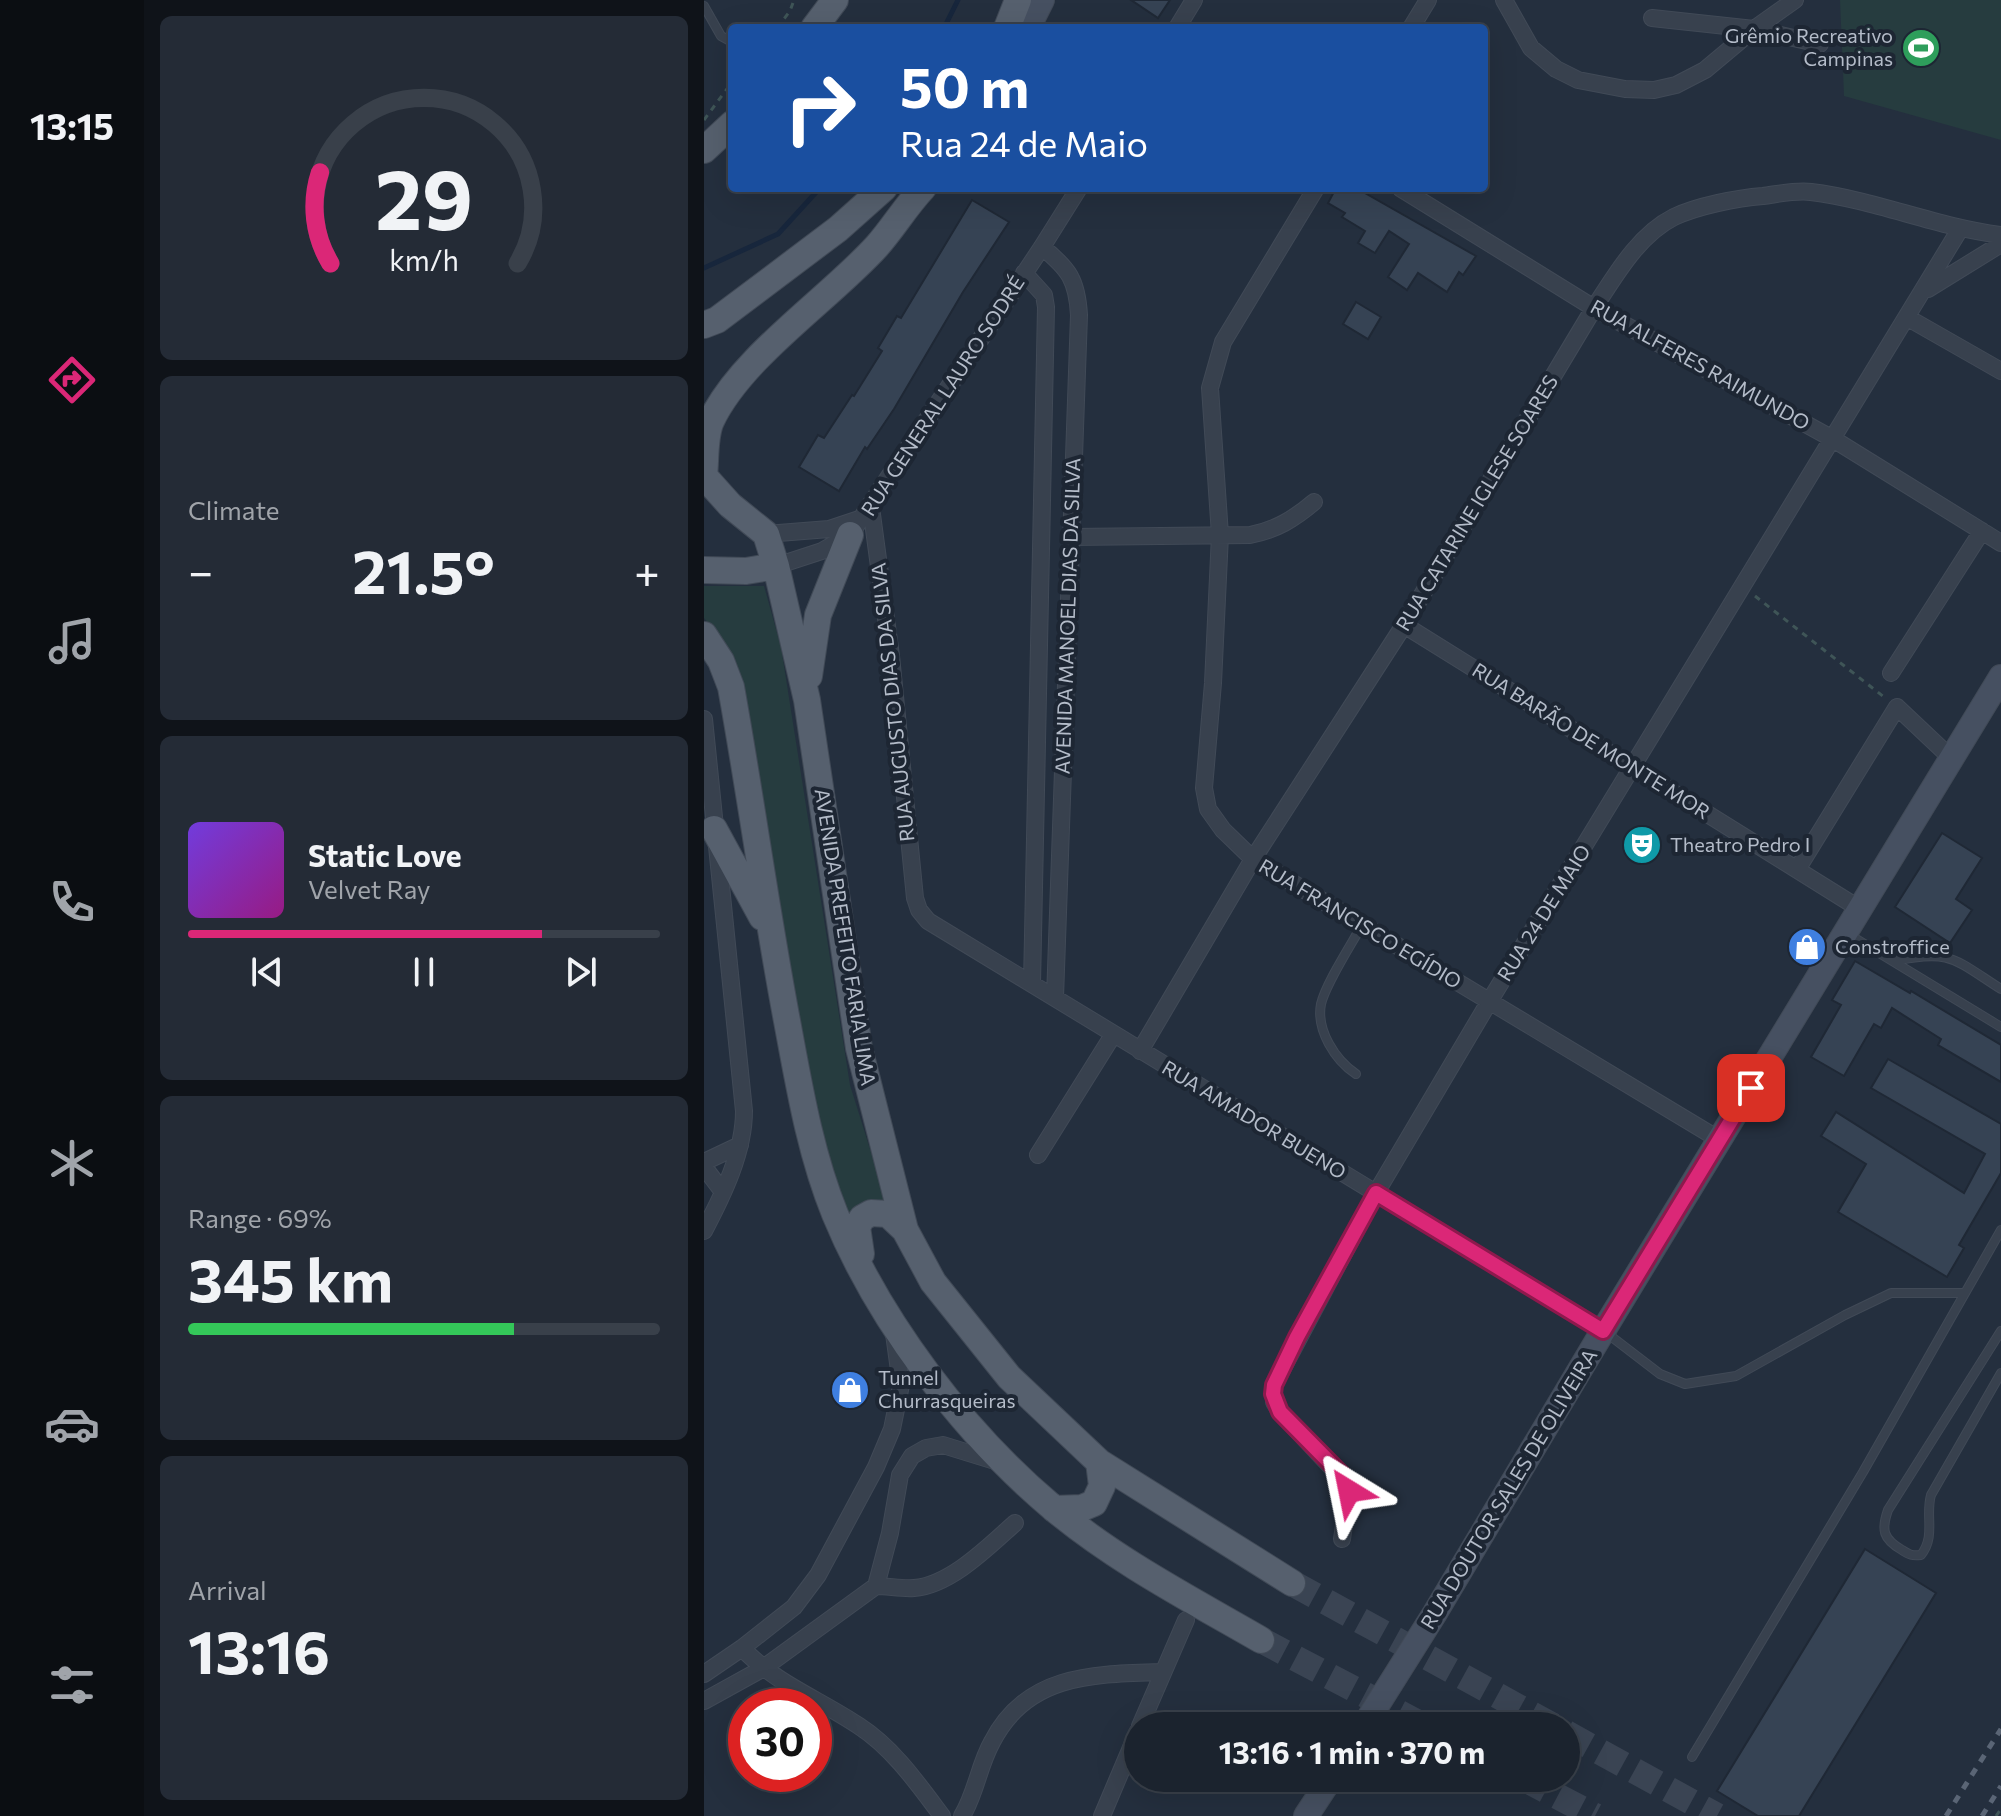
<!DOCTYPE html>
<html lang="en">
<head>
<meta charset="utf-8">
<style>
  :root { --surface:#1b232e; --page:#242b36; --text:#f1f3f6; --muted:#a0a4aa; --line:#39404a; --accent:#db2777 }
  body { margin:0; font-family:Commissioner,sans-serif; background:var(--page); color:var(--text); height:100vh; display:flex; flex-direction:column; font-size:30px; white-space:nowrap }
  * { box-sizing:border-box; margin:0 }
  p { font-size:26px; color:var(--muted) }
  .icon { flex:none; width:44px; height:44px; fill:none; stroke:currentColor; stroke-width:2; stroke-linecap:round; stroke-linejoin:round }
  .map { position:relative; flex:1; overflow:hidden }
  .sheet { display:flex; flex-direction:column; gap:16px; padding:16px; background:#0f1319; width:560px }
  .sheet>* { flex:none }
  .banner { position:absolute; left:24px; top:24px; width:760px; height:168px; border-radius:8px; box-shadow:0 8px 32px #0002,0 0 0 2px var(--line); background:#1a4fa0; color:#fff; overflow:hidden }
  .speed { position:absolute; left:24px; top:1688px; display:flex; gap:16px; font-size:40px; font-weight:700; text-align:center }
  .speed>* { display:grid; place-content:center; width:104px; height:104px; border-radius:50%; background:var(--surface); box-shadow:0 8px 32px #0002,0 0 0 2px var(--line); line-height:1 }
  .speed .limit { border:12px solid #d22; background:#fff; color:#111 }
  .pin { position:absolute; display:grid; place-items:center; width:68px; height:68px; color:#fff; margin:-34px; border-radius:16px; box-shadow:0 4px 12px #0006 }
  .me { position:absolute; width:88px; margin:-44px; rotate:325deg; stroke-linejoin:round; filter:drop-shadow(0 0 6px #0008) }
  .turn { display:flex; align-items:center; gap:28px; height:168px; padding:0 40px; font-size:36px }
  .turn .icon { width:104px; height:104px; stroke-width:2.5 }
  .turn b { display:block; font-size:56px; line-height:68px }
  .big { font-size:60px; font-weight:700; line-height:1.1 }
  .sheet .card { flex:1; display:flex; flex-direction:column; justify-content:center; gap:12px; min-width:0; padding:0 28px; border-radius:12px; background:var(--page) }
  .sheet .dial { align-items:center; gap:0 }
  .dial svg { height:208px; overflow:visible; fill:none; stroke:var(--line); stroke-width:7; stroke-linecap:round; text-anchor:middle }
  .dial text { fill:var(--text); stroke:none }
  .song { display:flex; align-items:center; gap:24px }
  .cover { width:96px; height:96px; border-radius:12px; background:linear-gradient(135deg,hsl(260 70% 55%),hsl(310 70% 35%)) }
  .played { height:8px; border-radius:4px; background:linear-gradient(90deg,var(--accent) 75%,var(--line) 75%) }
  .keys { display:flex; justify-content:space-around; direction:ltr }
  .heat { display:flex; justify-content:space-between; align-items:center; font-size:44px; direction:ltr }
  .charge { height:12px; border-radius:6px; background:linear-gradient(90deg,#34c759 69%,var(--line) 0) }
  .trip { position:absolute; left:420px; top:1712px; width:456px; height:80px; border-radius:40px; background:var(--surface); box-shadow:0 8px 32px #0002,0 0 0 2px var(--line); font-weight:700; line-height:80px; text-align:center }
  main { display:flex; flex:1; min-height:0 }
  .dock { display:flex; flex-direction:column; width:144px; justify-content:space-around; align-items:center; background:#0b0e12; color:var(--muted) }
  .dock .icon { width:56px; height:56px }
  .dock .active { color:var(--accent) }
  .dock b { font-size:36px; color:var(--text) }
  .map>svg:first-child { display:block }
  .green { fill:#263c3f }
  .lines { fill:none; stroke-linecap:round; stroke-linejoin:round }
  .stream { stroke:#17263c; stroke-width:5 }
  .building { fill:#364354; stroke:#1f2835; stroke-width:2 }
  .primary-tunnel { stroke:#3a4453; stroke-width:26; stroke-dasharray:26 13; stroke-linecap:butt }
  .service-casing { stroke:#414a57; stroke-width:10 }
  .minor-casing { stroke:#414a57; stroke-width:18 }
  .secondary-casing { stroke:#414a57; stroke-width:26 }
  .primary-casing { stroke:#414a57; stroke-width:28 }
  .path { stroke:#3f5557; stroke-width:3; stroke-dasharray:6 6; stroke-linecap:butt }
  .service { stroke:#38414e; stroke-width:8 }
  .minor { stroke:#38414e; stroke-width:16 }
  .secondary { stroke:#465061; stroke-width:24 }
  .primary { stroke:#56606e; stroke-width:26 }
  .rail { stroke:#5a6575; stroke-width:5; stroke-dasharray:8 8; stroke-linecap:butt }
  .route-casing { stroke:#8e194d; stroke-width:20 }
  .route { stroke:#db2777; stroke-width:14 }
  .labels { text-anchor:middle; stroke-width:8; stroke-linejoin:round; paint-order:stroke }
  .poi-label { font-size:20px; fill:#b4bcc9; stroke:#1d2633; text-anchor:start }
  .street-label { font-size:20px; fill:#b4bcc9; stroke:#1d2633 }
</style>
</head>
<body>
<main>
<nav class="dock">
<b>13:15</b>
<svg class="icon active" aria-label="directions" viewBox="0 0 24 24"><path d="M12 3l9 9-9 9-9-9zM9 14v-3h6M13 9l2 2-2 2"/></svg>
<svg class="icon" aria-label="music" viewBox="0 0 24 24"><path d="M9 18V5l10-2v13"/><circle cx="6" cy="18" r="3"/><circle cx="16" cy="16" r="3"/></svg>
<svg class="icon" aria-label="phone" viewBox="0 0 24 24"><path d="M5 4h4l2 5-3 2q2 4 5 5l2-3 5 2v4C11 20 4 13 5 4z"/></svg>
<svg class="icon" aria-label="climate" viewBox="0 0 24 24"><path d="M12 3v18M4 7l16 10M4 17L20 7"/></svg>
<svg class="icon" aria-label="car" viewBox="0 0 24 24"><path d="M5 17H2v-5l4-1 3-4h7l3 4 3 1v5h-3M9 17h6M6 11h13"/><circle cx="7" cy="17" r="2"/><circle cx="17" cy="17" r="2"/></svg>
<svg class="icon" aria-label="filters" viewBox="0 0 24 24"><path d="M4 7h16M4 17h16"/><circle cx="9" cy="7" r="2"/><circle cx="15" cy="17" r="2"/></svg>
</nav>
<section class="sheet">
<div class="card dial"><svg viewBox="0 0 100 80">
<path d="M14 69A42 42 0 1 1 86 69"/>
<path d="M14 69A42 42 0 0 1 10 34" stroke="#db2777"/>
<text x="50" y="56" font-size="32" font-weight="700">29</text>
<text x="50" y="72" font-size="11">km/h</text>
</svg></div>
<div class="card"><p>Climate</p>
<div class="heat"><a>−</a><b class="big">21.5°</b><a>+</a></div>
</div>
<div class="card">
<div class="song"><i class="cover"></i><div><b>Static Love</b><p>Velvet Ray</p></div></div>
<div class="played"></div>
<div class="keys"><svg class="icon" aria-label="previous" viewBox="0 0 24 24"><path d="M18 5L8 12l10 7zM5 5v14"/></svg><svg class="icon" aria-label="pause" viewBox="0 0 24 24"><path d="M8 5v14M16 5v14"/></svg><svg class="icon" aria-label="next" viewBox="0 0 24 24"><path d="M6 5l10 7-10 7zM19 5v14"/></svg></div>
</div>
<div class="card"><p>Range · 69%</p><b class="big">345 km</b><div class="charge"></div></div>
<div class="card"><p>Arrival</p><b class="big">13:16</b></div>
</section>
<div class="map">
<svg width="1297" height="1816" viewBox="0 0 1297 1816">
  <rect width="100%" height="100%" fill="#242f3e"/>
  <!-- green -->
  <path class="green" d="M1136,0H1297V140L1140,96Z
    M0,586H60L77,647L146,1085L171,1165L188,1207L138,1217L112,1138L29,654L0,618Z"/>
  <g class="lines">
    <!-- stream -->
    <path class="stream" d="M240,28L254,0
      M0,268L74,234L116,188"/>
  </g>
  <!-- building -->
  <path class="building" d="M427,0H466L454,18Z
    M632,188H652L772,256L759,275L755,272L743,292L714,273L703,290L684,277L705,244L685,231L671,253L654,243L661,231L638,217L641,213L624,203Z
    M268,200L305,222L259,292L190,409L163,449L161,447L135,491L95,467L114,435L120,438L148,395L150,396L178,351L174,348L193,316L197,318Z
    M652,302L677,317L664,339L639,324Z
    M1238,833L1278,858L1252,899L1268,910L1246,943L1191,907Z
    M1151,961L1206,993L1207,991L1297,1045V1082L1234,1045L1237,1039L1188,1008L1177,1028L1170,1024L1140,1076L1107,1057L1137,1005L1128,1000Z
    M1184,1059L1297,1124V1173L1255,1245L1260,1248L1243,1277L1134,1212L1162,1164L1117,1136L1132,1112L1260,1193L1281,1154L1167,1088Z
    M1161,1549L1232,1593L1095,1816H1054L1013,1791Z"/>
  <g class="lines">
    <!-- primary-tunnel -->
    <path class="primary-tunnel" d="M588,1583L849,1726
      M557,1640L720,1726
      M862,1733L1013,1816
      M819,1778L891,1816"/>
    <!-- service casing -->
    <g class="service-casing">
      <path id="service" d="M0,6L17,36L28,42
        M1144,934L1297,1027
        M1190,961C1247,949 1250,959 1297,989
        M652,1074C631,1060 612,1030 617,1004C622,983 647,945 658,925
        M900,1331L956,1374L981,1384L1032,1376L1141,1315L1187,1293H1261
        M1297,1331L1184,1510C1177,1530 1179,1539 1198,1550C1206,1555 1208,1556 1217,1555C1232,1536 1221,1516 1227,1495L1297,1373
        M988,1757L1159,1472L1297,1230"/>
    </g>
    <!-- minor casing -->
    <g class="minor-casing">
      <path id="minor" d="M800,0L827,48L852,69L874,80L921,89L950,90L972,85L1001,70L1050,29L1091,0
        M948,18L1050,29L1116,44
        M473,28L490,0
        M707,28L724,0
        M612,188L519,342L506,388L516,535L509,683L500,788L504,809L519,830L549,859L1016,1140
        M696,188L890,308L1129,439L1297,543
        M338,247C365,269 373,280 375,315L351,998
        M320,273L340,295L342,307L328,984
        M1224,289L1297,244
        M1204,318L1297,371
        M167,507L187,656L211,898L215,910L224,921L899,1331
        M62,534L125,529L158,518
        M367,537L546,535C572,530 590,519 610,502
        M72,566L118,551L146,535L338,247L375,188
        M700,625L1156,909
        M1187,673L1278,531
        M0,719L40,1111C40,1152 19,1195 0,1231
        M1094,868L1193,707L1246,757
        M436,1051L549,859L700,625L890,308C911,276 934,235 970,217C993,206 1033,198 1059,196C1074,194 1092,190 1107,192C1172,200 1232,227 1297,235
        M334,1155L409,1035
        M0,1162L36,1145
        M0,1167L19,1192
        M638,1539L645,1491L643,1484L576,1412L570,1402V1385L672,1193L785,1002L1256,229
        M172,1586C184,1586 198,1589 210,1588C247,1585 285,1546 311,1523
        M38,1648C72,1684 115,1699 155,1726C189,1748 214,1784 238,1816
        M0,1674L38,1648L90,1607L114,1575L172,1467L188,1429L197,1385L190,1334
        M0,1701L58,1669L172,1586L186,1533L196,1475L208,1456L222,1448L239,1445L294,1462
        M436,1726L482,1620
        M258,1816C272,1793 275,1765 288,1742C323,1673 392,1674 459,1672
        M398,1816L434,1731"/>
    </g>
    <!-- secondary casing -->
    <g class="secondary-casing">
      <path id="secondary" d="M324,28L338,0
        M660,1726L731,1613L899,1331L1297,677
        M602,1816L627,1778"/>
    </g>
    <!-- primary casing -->
    <g class="primary-casing">
      <path id="primary" d="M110,28L131,0
        M303,28L314,0
        M0,150L28,124
        M0,325L13,320L134,229L180,188
        M0,476L26,505L62,534L72,566L103,700L155,1048L201,1230L229,1282L305,1377L395,1462L588,1583
        M0,476C2,459 0,437 7,421C37,357 125,299 173,246C189,228 202,206 219,188
        M0,570L42,571L72,566
        M0,635L17,661L27,687C47,798 62,910 83,1021C95,1085 106,1153 131,1214C175,1321 259,1432 348,1507C411,1560 486,1599 557,1640
        M105,676L114,615L146,535
        M10,829L58,917
        M157,1254L153,1227L158,1218L167,1213L184,1214L201,1230
        M350,1509L378,1508L390,1503L398,1486L395,1462"/>
    </g>
    <!-- path -->
    <path class="path" d="M73,28L86,11L90,0
      M0,120L28,82
      M1051,596L1180,697
      M1292,1816L1297,1809"/>
    <!-- service -->
    <use href="#service" class="service"/>
    <!-- minor -->
    <use href="#minor" class="minor"/>
    <!-- secondary -->
    <use href="#secondary" class="secondary"/>
    <!-- primary -->
    <use href="#primary" class="primary"/>
    <!-- rail -->
    <path class="rail" d="M1242,1816L1297,1729
      M1278,1816L1297,1786"/>
  </g>
  <g class="lines">
    <!-- route casing -->
    <g class="route-casing">
      <path id="route" d="M645,1491L638,1475L576,1412L569,1394L570,1385L593,1337L672,1193L899,1331L1047,1088"/>
    </g>
    <!-- route -->
    <use href="#route" class="route"/>
  </g>
  <!-- icons -->
  <defs>
    <g id="stadium-disc" transform="scale(2)"><circle r="9.5" fill="#2e9e5b" stroke="#1d2633"/><path d="M0-5a6.5 5 0 1 0 0 10a6.5 5 0 1 0 0-10ZM-3.5-1.8h7v3.6h-7Z" fill="#fff"/></g>
    <g id="theatre-disc" transform="scale(2)"><circle r="9.5" fill="#0f9aa8" stroke="#1d2633"/><path d="M-5-5.5Q0-4 5-5.5V0Q5 5 0 6Q-5 5-5 0ZM-3.3-2.5H-1v1.5H-3.3ZM1-2.5H3.3v1.5H1ZM-2.8 1Q0 5.5 2.8 1Z" fill="#fff"/></g>
    <g id="shop-disc" transform="scale(2)"><circle r="9.5" fill="#3f7fe0" stroke="#1d2633"/><path d="M-5-2.5h2.3a2.7 3.5 0 0 1 5.4 0H5L5.5 6h-11ZM-1.5-2.5h3a1.5 2.3 0 0 0-3 0Z" fill="#fff"/></g>
  </defs>
  <g fill-rule="evenodd">
    <use href="#stadium-disc" x="1217" y="48"/>
    <use href="#theatre-disc" x="938" y="845"/>
    <use href="#shop-disc" x="1103" y="947"/>
    <use href="#shop-disc" x="146" y="1390"/>
  </g>
  <g class="labels">
    <!-- poi labels -->
    <g class="poi-label">
      <text x="1189" y="43" text-anchor="end">Grêmio Recreativo<tspan x="1189" dy="23">Campinas</tspan></text>
      <text x="966" y="852">Theatro Pedro I</text>
      <text x="1131" y="954">Constroffice</text>
      <text x="174" y="1385">Tunnel<tspan x="174" dy="23">Churrasqueiras</tspan></text>
    </g>
    <!-- street labels -->
    <g class="street-label">
      <text transform="translate(996 365) rotate(29)" y="7">RUA ALFERES RAIMUNDO</text>
      <text transform="translate(239 396) rotate(-57)" y="7">RUA GENERAL LAURO SODRÉ</text>
      <text transform="translate(773 503) rotate(-59)" y="7">RUA CATARINE IGLESE SOARES</text>
      <text transform="translate(364 616) rotate(-88)" y="7">AVENIDA MANOEL DIAS DA SILVA</text>
      <text transform="translate(189 702) rotate(-96)" y="7">RUA AUGUSTO DIAS DA SILVA</text>
      <text transform="translate(887 741) rotate(32)" y="7">RUA BARÃO DE MONTE MOR</text>
      <text transform="translate(840 913) rotate(-58)" y="7">RUA 24 DE MAIO</text>
      <text transform="translate(656 924) rotate(31)" y="7">RUA FRANCISCO EGÍDIO</text>
      <text transform="translate(141 937) rotate(81)" y="7">AVENIDA PREFEITO FARIA LIMA</text>
      <text transform="translate(550 1120) rotate(31)" y="7">RUA AMADOR BUENO</text>
      <text transform="translate(805 1489) rotate(-59)" y="7">RUA DOUTOR SALES DE OLIVEIRA</text>
    </g>
  </g>
</svg>
<div class="speed"><div class="limit">30</div></div>
<div class="pin" style="left:1047px;top:1088px;background:#d93025"><svg class="icon" aria-label="arrive" viewBox="0 0 24 24"><path d="M6 21V4h12l-3 4 3 4H6"/></svg></div>
<svg class="me" style="left:645px;top:1491px" viewBox="-20 -20 40 40"><path d="M0-17L14 15 0 8-14 15z" fill="#db2777" stroke="#fff" stroke-width="4"/></svg>
<div class="trip">13:16 · 1 min · 370 m</div>
<div class="banner">
<div class="turn"><svg class="icon" aria-label="right" viewBox="0 0 24 24"><path d="M7 20v-9h11M14 6l5 5-5 5"/></svg><div><b>50 m</b>Rua 24 de Maio</div></div>
</div>
</div>
</main>
</body>
</html>
